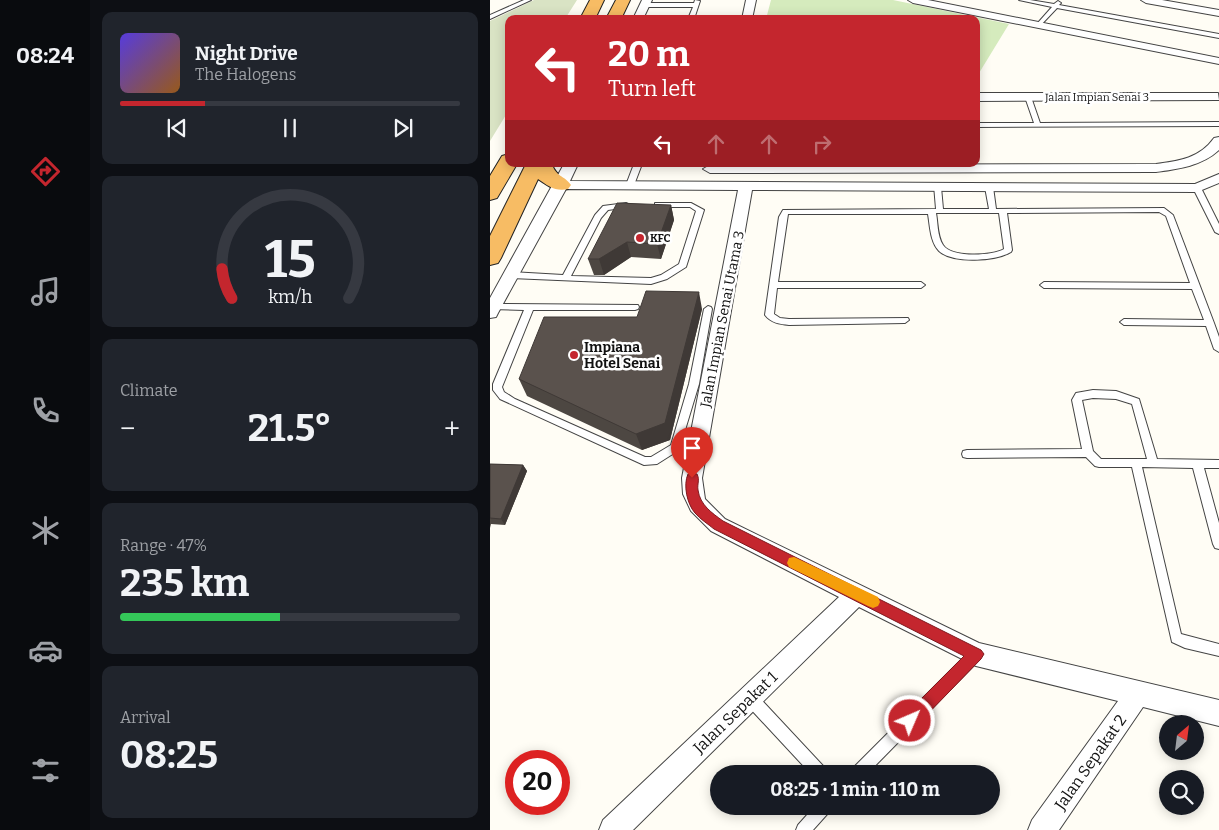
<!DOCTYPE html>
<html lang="en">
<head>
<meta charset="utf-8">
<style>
  :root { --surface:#171b24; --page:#20242c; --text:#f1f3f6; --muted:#9ea1a6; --line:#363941; --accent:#c4262e }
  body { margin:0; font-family:Bitter,serif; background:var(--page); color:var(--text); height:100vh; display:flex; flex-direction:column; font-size:19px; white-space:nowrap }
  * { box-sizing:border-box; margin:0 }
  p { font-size:16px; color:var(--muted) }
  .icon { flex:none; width:28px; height:28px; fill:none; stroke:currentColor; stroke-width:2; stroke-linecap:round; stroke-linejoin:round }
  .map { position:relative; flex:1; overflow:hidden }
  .drawer { display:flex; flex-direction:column; gap:12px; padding:12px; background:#0d0f14; width:400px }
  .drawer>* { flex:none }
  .hud { position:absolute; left:15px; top:15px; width:475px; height:152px; border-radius:10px; box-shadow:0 2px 12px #0003; background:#c4262e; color:#fff; overflow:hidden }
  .needle { width:32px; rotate:28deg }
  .tools { position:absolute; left:669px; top:715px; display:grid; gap:10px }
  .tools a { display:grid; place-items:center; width:45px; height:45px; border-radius:50%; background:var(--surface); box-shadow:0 2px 12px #0003; font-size:25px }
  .speed { position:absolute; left:15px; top:750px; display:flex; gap:10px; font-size:25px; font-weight:700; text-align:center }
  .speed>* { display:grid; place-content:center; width:65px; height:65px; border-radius:50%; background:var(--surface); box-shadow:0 2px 12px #0003; line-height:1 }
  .speed .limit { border:8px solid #d22; background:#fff; color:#111 }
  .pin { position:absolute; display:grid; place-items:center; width:42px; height:42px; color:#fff; margin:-51px -21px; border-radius:50% 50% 50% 0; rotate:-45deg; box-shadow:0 0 5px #0007 }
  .pin .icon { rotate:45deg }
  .me { position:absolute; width:55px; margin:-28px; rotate:45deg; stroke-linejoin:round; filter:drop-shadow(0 0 4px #0008) }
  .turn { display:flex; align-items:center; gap:18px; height:105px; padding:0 20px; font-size:22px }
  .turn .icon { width:65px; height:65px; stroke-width:2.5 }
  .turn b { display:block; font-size:35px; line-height:42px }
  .lanes { display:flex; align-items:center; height:48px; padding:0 20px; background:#0003; justify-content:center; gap:25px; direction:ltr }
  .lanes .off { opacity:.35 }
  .big { font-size:38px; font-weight:700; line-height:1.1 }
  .drawer .widget { flex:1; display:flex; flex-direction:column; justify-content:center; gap:8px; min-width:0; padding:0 18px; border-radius:10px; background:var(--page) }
  .drawer .dial { align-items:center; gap:0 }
  .dial svg { height:130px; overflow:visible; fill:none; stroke:var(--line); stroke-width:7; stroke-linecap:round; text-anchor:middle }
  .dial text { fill:var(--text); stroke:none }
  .song { display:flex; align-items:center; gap:15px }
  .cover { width:60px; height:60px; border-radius:8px; background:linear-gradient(135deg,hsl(250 70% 55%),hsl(30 70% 35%)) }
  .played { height:5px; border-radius:2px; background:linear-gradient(90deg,var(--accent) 25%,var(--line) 25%) }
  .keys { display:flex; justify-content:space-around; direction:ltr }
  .heat { display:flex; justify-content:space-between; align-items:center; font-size:28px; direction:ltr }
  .charge { height:8px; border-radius:4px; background:linear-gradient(90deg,#34c759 47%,var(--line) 0) }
  .trip { position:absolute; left:220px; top:765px; width:290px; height:50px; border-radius:25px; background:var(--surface); box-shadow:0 2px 12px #0003; font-weight:700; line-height:50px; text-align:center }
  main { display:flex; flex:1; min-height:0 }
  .tabs { display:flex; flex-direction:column; width:90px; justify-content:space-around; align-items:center; background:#090b0e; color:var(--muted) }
  .tabs .icon { width:35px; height:35px }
  .tabs .selected { color:var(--accent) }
  .tabs b { font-size:22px; color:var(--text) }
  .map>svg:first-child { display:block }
  .green { fill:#d5ebbd }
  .cemetery { fill:#d9e3c4 }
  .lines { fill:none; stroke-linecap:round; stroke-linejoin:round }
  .service-casing { stroke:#444; stroke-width:2 }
  .minor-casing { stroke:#444; stroke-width:2 }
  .trunk-casing { stroke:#222; stroke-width:2 }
  .service { fill:#fff; fill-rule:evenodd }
  .minor { fill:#fff; fill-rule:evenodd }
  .trunk { fill:#f7bc64; fill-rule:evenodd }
  .wall { fill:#4d4742 }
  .shaded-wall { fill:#3f3936 }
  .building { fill:#5a524d; stroke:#3f3936 }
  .route { fill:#c4262e; stroke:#7f191e }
  .slow { fill:#f59e0b }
  .poi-dot { fill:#c4262e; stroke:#fff; stroke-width:2 }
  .labels { text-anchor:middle; stroke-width:5; stroke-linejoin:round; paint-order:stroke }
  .far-street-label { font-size:11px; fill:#111; stroke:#fff }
  .far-poi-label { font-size:11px; font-weight:bold; fill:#111; stroke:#fff; text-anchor:start }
  .street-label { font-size:14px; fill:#111; stroke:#fff }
  .poi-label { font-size:14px; font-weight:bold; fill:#111; stroke:#fff; text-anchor:start }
  .near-street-label { font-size:16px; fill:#111; stroke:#fff }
</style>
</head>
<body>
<main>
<nav class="tabs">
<b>08:24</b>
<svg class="icon selected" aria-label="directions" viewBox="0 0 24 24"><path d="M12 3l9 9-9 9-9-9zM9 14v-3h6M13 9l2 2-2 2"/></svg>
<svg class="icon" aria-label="music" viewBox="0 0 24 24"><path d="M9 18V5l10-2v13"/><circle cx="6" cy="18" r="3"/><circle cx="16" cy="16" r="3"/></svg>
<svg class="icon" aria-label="phone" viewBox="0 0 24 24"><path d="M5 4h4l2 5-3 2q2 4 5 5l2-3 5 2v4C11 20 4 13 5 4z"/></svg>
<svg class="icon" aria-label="climate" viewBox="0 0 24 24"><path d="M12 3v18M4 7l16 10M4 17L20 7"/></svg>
<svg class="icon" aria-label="car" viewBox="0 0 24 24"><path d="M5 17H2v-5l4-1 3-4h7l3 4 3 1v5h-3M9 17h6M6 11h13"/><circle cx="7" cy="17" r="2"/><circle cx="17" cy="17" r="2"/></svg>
<svg class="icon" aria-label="filters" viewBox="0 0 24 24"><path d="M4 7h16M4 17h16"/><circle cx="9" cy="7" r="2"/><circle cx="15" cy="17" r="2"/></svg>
</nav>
<section class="drawer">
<div class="widget">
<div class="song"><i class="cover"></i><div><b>Night Drive</b><p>The Halogens</p></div></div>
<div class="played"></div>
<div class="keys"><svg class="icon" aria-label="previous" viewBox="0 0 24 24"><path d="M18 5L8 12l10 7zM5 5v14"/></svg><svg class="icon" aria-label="pause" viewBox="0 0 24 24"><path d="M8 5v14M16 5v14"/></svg><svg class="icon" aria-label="next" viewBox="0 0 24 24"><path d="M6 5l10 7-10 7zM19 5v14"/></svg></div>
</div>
<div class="widget dial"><svg viewBox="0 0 100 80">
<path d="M14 69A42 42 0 1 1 86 69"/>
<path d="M14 69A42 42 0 0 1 8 51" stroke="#c4262e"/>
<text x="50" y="56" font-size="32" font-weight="700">15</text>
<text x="50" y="72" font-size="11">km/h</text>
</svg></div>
<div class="widget"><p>Climate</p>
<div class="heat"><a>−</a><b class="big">21.5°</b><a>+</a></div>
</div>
<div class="widget"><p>Range · 47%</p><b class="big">235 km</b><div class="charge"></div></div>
<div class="widget"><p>Arrival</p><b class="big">08:25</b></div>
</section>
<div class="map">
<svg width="729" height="830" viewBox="0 0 729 830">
  <rect width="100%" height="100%" fill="#fffdf5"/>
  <!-- green -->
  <path class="green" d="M281,0H403L519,24L486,78V19H276Z"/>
  <!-- cemetery -->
  <path class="cemetery" d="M44,0H87L75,19H19V110L0,141V21Z"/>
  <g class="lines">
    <!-- service casing -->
    <g class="service-casing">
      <path id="service" d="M34,0H41L0,19V15Z
        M205,0L210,1L204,19H198L203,7H155L152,5L155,3H204Z
        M529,0H540L564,4L568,1L571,3L569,5L729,34V38L567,8L549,27L546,25L562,7Z
        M538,95L541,97L550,123L729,122V126L486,127V123H544L535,97Z
        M144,164H152L144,185L137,187L136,185Z
        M444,185H450L451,187L453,209H499L495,187L499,185L503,187L506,209L674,208L683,215L724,323L729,337V352L724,349L716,326L634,325L630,322L634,319L714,320L702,289L554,288L550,285L554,282L700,283L676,216L669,212L517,213L522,250L521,252C506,261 463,264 449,251C440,242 440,225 438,214H298L288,282H431L435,285L431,288H287L284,314L290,318L299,319L418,318L419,320L415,323L299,325C290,324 281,323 275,315L289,217L293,210L446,209ZM446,213H509L514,249C502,256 461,258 453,245C447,236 448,223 446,213Z
        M704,186H707L711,188L729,224V234L725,232L703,188Z
        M136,203L140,205L139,207L118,210L111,218L81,276L161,278L171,275L189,264L206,211L200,207H165V203H201L214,210L196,267L177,279L161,284L21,278L17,275L21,272L73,275L105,215L113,206Z
        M3,304L148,305L149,307L148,309L145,310H43L12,387L14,392L25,399L155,457H161L181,445L199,384L214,309L218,306L221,307L222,309L209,384L189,450L167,464L154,465L10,399L3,390V384L34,310L0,309V305Z
        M603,390L626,391L649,399L667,459L729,460V468H714L729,523V549L725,548L723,544L703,468L652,467L691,634L729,644V656L695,648L682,642L642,467H609L605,466L596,457L477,458L473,457L472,454L473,451L477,450L592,449L582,400L586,393ZM603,398L626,399L642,404L657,459H611L603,451L592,400Z
        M486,648L491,650L492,654L491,658L377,774H360L362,769L481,650Z
        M260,691L265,693L336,769L338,774H321L255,703L253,698L255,693Z
        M325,806H342L340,811L323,830H306L308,825Z"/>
    </g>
    <!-- minor casing -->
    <g class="minor-casing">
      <path id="minor" d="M152,0H162L153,19H143Z
        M256,0H266L262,19H252Z
        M418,0H438L729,58V64L423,3Z
        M651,0H672L729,10V16L656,3Z
        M486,93H728L729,100L486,101Z
        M729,137V150C712,166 688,169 666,172L220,173L213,169L220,165L666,164C689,161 710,158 724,138Z
        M74,164H88L80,181L705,184L729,174V183L707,192L262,190L212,478L215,499L235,519L489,643L729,700V726L653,707L569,830H538L542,820L628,701L486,666L369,607L143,830H109L113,820L349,597L221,531L201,511L193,494L192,478L248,190L76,189L8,313L6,317L0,318V298Z"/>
    </g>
    <!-- trunk casing -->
    <g class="trunk-casing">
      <path id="trunk" d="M100,0H114L105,19H90Z
        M126,0H140L131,19H116Z
        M19,154V164H27L7,198L0,200V176L12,156Z
        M36,164H62C66,177 74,175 81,185L78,189C66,192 58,186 48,179L11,258L8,263L0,265V236Z"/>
    </g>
    <!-- service -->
    <use href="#service" class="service"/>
    <!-- minor -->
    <use href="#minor" class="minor"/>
    <!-- trunk -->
    <use href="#trunk" class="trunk"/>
  </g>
  <!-- wall -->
  <path class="wall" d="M181,205L184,220L171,259L141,257L114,275H104L98,259Z
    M212,309L180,440L152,450L37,396L29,379L147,317Z
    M0,464L33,465L37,471L15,525L1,524L0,528Z"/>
  <!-- shaded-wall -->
  <path class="shaded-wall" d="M181,205L184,220L171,259L167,244Z
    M137,242L141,257L114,275L109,259Z
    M209,292L212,309L180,440L152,450L146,434Z
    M33,465L37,471L15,525L11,519Z"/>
  <!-- building -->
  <path class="building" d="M127,203L181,205L167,244L137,242L109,259H98Z
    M156,291L209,292L175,423L146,434L29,379L54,317H147Z
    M0,464L33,465L11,519L0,518Z"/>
  <!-- route -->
  <path class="route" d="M202,473L207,474C210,480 207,484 208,490C210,505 222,513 233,521L491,650L494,654L491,659L426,726L420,728L415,726L412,721L415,715L474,656L224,529C218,524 210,519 205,513C197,504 193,485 198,474Z"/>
  <!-- slow -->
  <path class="slow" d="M304,557L388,597L390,602L388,606L383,608L378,606L299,567L297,563L299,558Z"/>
  <!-- markers -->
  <g class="poi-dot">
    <circle cx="150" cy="238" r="5"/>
    <circle cx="84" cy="355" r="5"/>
  </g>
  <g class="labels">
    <!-- far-street labels -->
    <g class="far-street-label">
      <text x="607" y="101">Jalan Impian Senai 3</text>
    </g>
    <!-- far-poi labels -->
    <g class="far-poi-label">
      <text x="160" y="242">KFC</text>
    </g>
    <!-- street labels -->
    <g class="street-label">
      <text transform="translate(232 319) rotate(-79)" y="5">Jalan Impian Senai Utama 3</text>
    </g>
    <!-- poi labels -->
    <g class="poi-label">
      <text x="94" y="352">Impiana<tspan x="94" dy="16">Hotel Senai</tspan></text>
    </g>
    <!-- near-street labels -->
    <g class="near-street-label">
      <text transform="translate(245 712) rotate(-44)" y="6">Jalan Sepakat 1</text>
      <text transform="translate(600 762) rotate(-55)" y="6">Jalan Sepakat 2</text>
    </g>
  </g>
</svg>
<div class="tools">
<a><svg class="needle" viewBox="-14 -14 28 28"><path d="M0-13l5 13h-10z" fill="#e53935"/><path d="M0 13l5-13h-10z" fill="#9ea1a6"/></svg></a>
<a><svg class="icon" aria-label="search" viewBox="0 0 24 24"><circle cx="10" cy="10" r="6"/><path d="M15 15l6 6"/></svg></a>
</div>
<div class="speed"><div class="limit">20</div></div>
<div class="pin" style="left:202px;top:478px;background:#d93025"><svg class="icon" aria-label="arrive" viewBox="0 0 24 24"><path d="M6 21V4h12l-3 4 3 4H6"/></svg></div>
<svg class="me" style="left:420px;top:721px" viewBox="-20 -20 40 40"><circle r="17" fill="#c4262e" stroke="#fff" stroke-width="3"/><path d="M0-11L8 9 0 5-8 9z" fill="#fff"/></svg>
<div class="trip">08:25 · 1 min · 110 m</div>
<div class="hud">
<div class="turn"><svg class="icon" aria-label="left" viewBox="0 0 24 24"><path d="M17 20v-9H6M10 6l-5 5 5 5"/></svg><div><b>20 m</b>Turn left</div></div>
<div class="lanes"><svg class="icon" aria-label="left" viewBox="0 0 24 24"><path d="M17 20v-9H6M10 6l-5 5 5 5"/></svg><svg class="icon off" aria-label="ahead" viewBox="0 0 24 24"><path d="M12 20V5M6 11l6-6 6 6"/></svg><svg class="icon off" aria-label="ahead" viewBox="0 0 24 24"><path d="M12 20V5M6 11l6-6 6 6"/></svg><svg class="icon off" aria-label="right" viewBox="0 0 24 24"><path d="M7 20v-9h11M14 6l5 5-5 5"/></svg></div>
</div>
</div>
</main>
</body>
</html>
